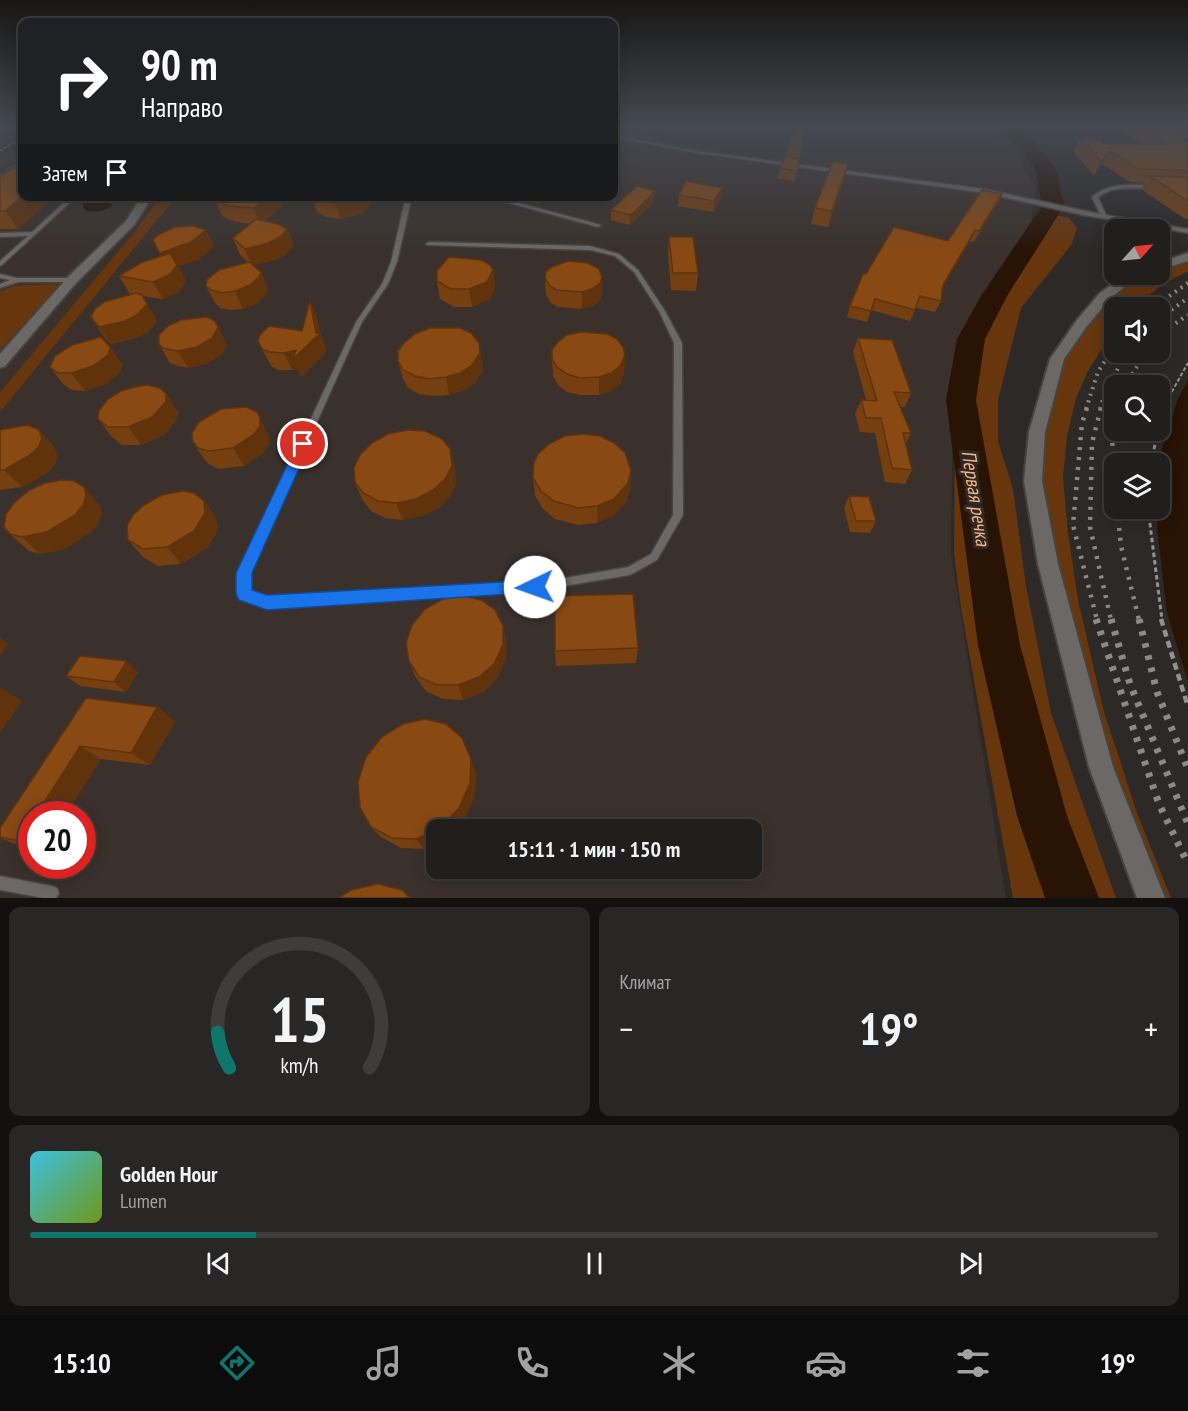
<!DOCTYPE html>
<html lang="ru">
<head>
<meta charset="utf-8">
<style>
  :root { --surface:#211f1d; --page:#292726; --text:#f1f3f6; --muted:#a2a2a4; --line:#3e3d3b; --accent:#0f766e }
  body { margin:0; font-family:"PT Sans Narrow",sans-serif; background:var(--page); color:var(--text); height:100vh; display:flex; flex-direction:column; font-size:22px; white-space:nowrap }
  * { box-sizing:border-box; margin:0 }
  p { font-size:20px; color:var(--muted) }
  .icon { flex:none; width:33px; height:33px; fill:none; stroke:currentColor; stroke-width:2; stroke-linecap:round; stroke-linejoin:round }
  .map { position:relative; height:898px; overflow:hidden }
  .side { display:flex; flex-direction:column; gap:9px; padding:9px; background:#121110; flex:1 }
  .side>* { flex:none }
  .top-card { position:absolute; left:18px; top:18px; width:600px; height:183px; border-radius:12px; box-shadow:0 3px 15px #0003,0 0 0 2px var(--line); background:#202124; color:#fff; overflow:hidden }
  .needle { width:39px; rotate:63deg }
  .tools { position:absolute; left:1104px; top:219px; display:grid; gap:12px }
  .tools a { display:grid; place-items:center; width:66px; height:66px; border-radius:12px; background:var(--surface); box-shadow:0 3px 15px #0003,0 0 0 2px var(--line); font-size:30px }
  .speed { position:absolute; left:18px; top:801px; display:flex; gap:12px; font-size:30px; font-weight:700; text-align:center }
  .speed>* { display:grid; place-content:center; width:78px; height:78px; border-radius:50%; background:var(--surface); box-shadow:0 3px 15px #0003,0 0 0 2px var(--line); line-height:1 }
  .speed .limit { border:9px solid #d22; background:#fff; color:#111 }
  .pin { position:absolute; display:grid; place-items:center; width:51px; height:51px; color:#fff; margin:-26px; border:3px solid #fff; border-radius:50%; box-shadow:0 2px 6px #0007 }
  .me { position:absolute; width:66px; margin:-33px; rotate:267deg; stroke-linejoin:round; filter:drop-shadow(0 0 4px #0008) }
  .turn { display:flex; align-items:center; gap:21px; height:126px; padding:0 24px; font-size:27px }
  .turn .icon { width:78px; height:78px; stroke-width:2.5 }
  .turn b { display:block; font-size:42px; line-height:51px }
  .then { display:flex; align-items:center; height:57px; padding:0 24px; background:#0003; gap:12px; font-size:22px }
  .big { font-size:45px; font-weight:700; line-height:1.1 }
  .side .card { flex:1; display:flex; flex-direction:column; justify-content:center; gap:9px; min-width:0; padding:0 21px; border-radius:12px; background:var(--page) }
  .side .dial { align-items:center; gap:0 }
  .dial svg { height:156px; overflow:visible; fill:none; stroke:var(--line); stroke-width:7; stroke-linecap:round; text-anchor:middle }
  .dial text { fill:var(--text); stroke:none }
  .song { display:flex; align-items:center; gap:18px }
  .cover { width:72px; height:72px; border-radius:9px; background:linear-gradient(135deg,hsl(190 70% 55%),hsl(80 70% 35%)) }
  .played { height:6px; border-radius:3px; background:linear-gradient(90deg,var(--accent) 20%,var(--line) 20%) }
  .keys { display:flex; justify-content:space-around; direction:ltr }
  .heat { display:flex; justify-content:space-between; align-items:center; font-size:33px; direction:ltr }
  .side .tiles { flex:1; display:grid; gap:9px; grid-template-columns:1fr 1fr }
  .card:last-child { grid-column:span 2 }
  .trip { position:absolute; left:426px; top:819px; width:336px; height:60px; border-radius:12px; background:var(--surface); box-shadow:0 3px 15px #0003,0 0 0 2px var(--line); font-weight:700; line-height:60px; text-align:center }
  .dock { display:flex; height:96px; justify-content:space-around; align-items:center; background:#0d0c0c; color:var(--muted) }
  .dock .icon { width:42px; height:42px }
  .dock .active { color:var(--accent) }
  .dock b { font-size:27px; color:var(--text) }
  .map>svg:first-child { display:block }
  .built { fill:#3a312c; fill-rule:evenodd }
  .green { fill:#67360d }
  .water { fill:#281304 }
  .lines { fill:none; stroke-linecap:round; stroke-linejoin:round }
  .river { fill:#281304; fill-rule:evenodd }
  .service-casing { stroke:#464442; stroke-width:3 }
  .tertiary-casing { stroke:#464442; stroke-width:4 }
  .path-far3 { stroke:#949290; stroke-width:1.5; stroke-dasharray:3 1.5; stroke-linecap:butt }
  .path-far2 { stroke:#949290; stroke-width:2; stroke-dasharray:4 2; stroke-linecap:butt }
  .path-far1 { stroke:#949290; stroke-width:3; stroke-dasharray:4.5 3; stroke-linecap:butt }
  .path { stroke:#949290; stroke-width:4.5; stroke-dasharray:7 4.5; stroke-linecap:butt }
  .service { fill:#6b6865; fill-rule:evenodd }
  .tertiary { fill:#6b6865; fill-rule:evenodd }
  .rail-far2 { stroke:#8c8a88; stroke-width:4; stroke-dasharray:2 5; stroke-linecap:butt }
  .rail-far1 { stroke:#8c8a88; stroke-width:4.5; stroke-dasharray:3 7; stroke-linecap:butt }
  .rail { stroke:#8c8a88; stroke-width:7; stroke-dasharray:4.5 8; stroke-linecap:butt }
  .wall { fill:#763f10 }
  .shaded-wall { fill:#60330d }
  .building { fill:#894913; stroke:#60330d; stroke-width:1.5 }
  .route { fill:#1a73e8; stroke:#114b97; stroke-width:1.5 }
  .labels { text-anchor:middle; stroke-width:6; stroke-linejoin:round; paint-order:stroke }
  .water-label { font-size:20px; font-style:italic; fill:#fdb37f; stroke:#2c2927 }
</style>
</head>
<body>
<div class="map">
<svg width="1188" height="898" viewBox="0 0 1188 898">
  <rect width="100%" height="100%" fill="#2c2927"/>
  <!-- built -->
  <path class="built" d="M0,127H22V136L0,151Z
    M670,127H989L1019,156L1036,189L1030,231L959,345L953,397L951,554L1006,898H0V160L22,144V196H614V129L662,136ZM32,814H82V866H32ZM436,830H752V868H436Z"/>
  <!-- green -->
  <path class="green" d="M160,197H176L0,412V392L133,234Z
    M1047,213L1069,218L1077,228L1072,244L1021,308L998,400V441L1013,489L1026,586L1051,713L1116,898H1013L961,608L954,554L955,422L960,343L1021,255L1044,214Z
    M1188,259V271L1162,285L1134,307L1114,308V330L1088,371L1076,398L1067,436L1063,477L1068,533L1078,600L1104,712L1137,813L1171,898H1156L1089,707L1038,475L1042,431L1062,361L1087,324L1124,286L1148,275L1160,274V270Z
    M55,284L58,286L0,350V291L13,286Z"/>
  <!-- water -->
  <path class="water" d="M81,197V196L118,197L109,201L112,206C105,211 91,214 84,209Z
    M1188,380V682L1167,613L1157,527V509L1160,508L1158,461L1178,399Z"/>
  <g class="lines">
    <!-- river -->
    <path class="river" d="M997,127H1016L1033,140L1056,170L1064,206L1007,296L985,339L976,400L1020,645L1067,816L1099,898H1045L1017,816L978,645L946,400L957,339L981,296L1042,206L1036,170L1019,148Z"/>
    <!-- service casing -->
    <g class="service-casing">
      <path id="service" d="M614,135L691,150L984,189L1100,214L1092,197C1109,182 1132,185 1153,185L1156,187L1155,188C1135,190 1115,184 1098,197L1106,215L1188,229V233L1083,215L984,193L691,152L614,137Z
        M20,162H22V165L0,180V176Z
        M71,196H77L2,265L0,266V261L28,236L0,237V233L32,232Z
        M406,196H412L397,262L388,284L362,322L249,573V591L267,599L535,583L628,567L651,554L673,515L674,343L659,311L634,272L615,256L590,250L427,245L426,244L429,242L590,246L619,254L638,270L665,311L682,343L683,515L657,560L630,575L535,591L267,607L240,597L239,594V573L356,322L382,284L391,262Z
        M483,196H493L601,225L598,227Z
        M0,274L17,278H72L75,280L72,282H18L0,288V284L10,280L0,278Z
        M0,876L52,886L57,888L59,893L56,898H43L0,890Z"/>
    </g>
    <!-- tertiary casing -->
    <g class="tertiary-casing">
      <path id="tertiary" d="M142,196H153L134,225L76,283L5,366L0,368V354L68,277L126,221Z
        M1188,253V261L1160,270V262Z
        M1129,274H1146L1124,287L1109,300L1087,326L1064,359L1045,432L1042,481L1058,564L1113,767L1165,898H1137L1089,767L1038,564L1024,481L1029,432L1050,359L1077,320L1099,294L1116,281Z"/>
    </g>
    <!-- path-far3 -->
    <path class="path-far3" d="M0,151L22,138"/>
    <!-- path-far2 -->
    <path class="path-far2" d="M1166,409L1170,395L1188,363"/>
    <!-- path-far1 -->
    <path class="path-far1" d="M1160,427L1166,408
      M1151,464L1158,430
      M1148,508L1162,620"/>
    <!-- path -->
    <path class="path" d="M1161,619L1188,707"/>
    <!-- service -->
    <use href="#service" class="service"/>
    <!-- tertiary -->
    <use href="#tertiary" class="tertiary"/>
    <!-- rail-far2 -->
    <path class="rail-far2" d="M1152,308L1188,283
      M1160,318L1188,298
      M1160,337L1167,329L1188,315
      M1125,386L1146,352
      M1086,409L1098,372L1114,346
      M1100,409L1103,399L1126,352"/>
    <!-- rail-far1 -->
    <path class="rail-far1" d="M1087,408L1082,423L1073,525L1097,620
      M1101,408L1092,443L1090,527L1111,620
      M1114,423L1112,434L1114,479
      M1117,508L1121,546L1139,620"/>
    <!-- rail -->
    <path class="rail" d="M1096,619L1159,804L1188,864
      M1111,619L1130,684L1188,824
      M1139,619L1157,692L1188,769"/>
  </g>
  <!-- wall -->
  <path class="wall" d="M1115,127H1174L1187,135L1184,139L1188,142V218L1185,219L1141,189L1145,183L1130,182L1102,164L1094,175L1073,152L1080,139L1105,144H1140Z
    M789,145L802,147L795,181L777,178L780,168L787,157Z
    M848,164L828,227L811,224L815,208Z
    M0,177L22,196H56L18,229H0Z
    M679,195L721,199L713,212L678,206Z
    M219,196H279L283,205L264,221L287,229L293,245L286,254L275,260L253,265L261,272L268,289L266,294L258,303L243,309L230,310L220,308L215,303L206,286L248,262L240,255L233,238L251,224L236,222L222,216L215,200Z
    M312,196H372L373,202L362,214L340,219L326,217L317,212Z
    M654,201L630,225L611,220V210Z
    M998,204L974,242L970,241L942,288L941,301L935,312L916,308L910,321L871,310L867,322L847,317L850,306L866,274L948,241Z
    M669,237L698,273L696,291L671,290L668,254Z
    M214,246L199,259L178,266L186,282L178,292L163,299L142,296L157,321L148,332L136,338L111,344L103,335L91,317L133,294H130L119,276L162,256Z
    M493,270L495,288L490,299L472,307H454L440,299L437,281Z
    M602,277V294L600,300L592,306L582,309L558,307L551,303L546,295L545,278Z
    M310,301L317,318L320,333L327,351L301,377L297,369L292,370H278L271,366L258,341L302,331Z
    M858,338L911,393L905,407H900L911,433L906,443L912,470L905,484L885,482L875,433L860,432L855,414L861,400H866L853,352Z
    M159,344H227L221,355L206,364L188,368L174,365L169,362Z
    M110,347L122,364L120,372L106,384L85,391L72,390L64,385L50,367Z
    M552,359L624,373L620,384L611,391L599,395H580L567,392L558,385L553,376Z
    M398,361H482L483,370L475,383L464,390L449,395L434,396L419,394L408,388L403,379Z
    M166,394L178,412L177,419L164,435L141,445H122L112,437L98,419Z
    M0,430H39L54,447L58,456L55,464L47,473L22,487L0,490Z
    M269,436V444L264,452L244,466L219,469L210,465L204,459L193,442Z
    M450,449L454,466L456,483L450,496L438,508L422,516L403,520L385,518L371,511L362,499L355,482Z
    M631,470L630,488L627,501L613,516L597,523L578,525L555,519L542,508L535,495L533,478Z
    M84,487L99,505L102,513L99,522L91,532L65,549L40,554L29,551L10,534Z
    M849,496L876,521L870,533L850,532L844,508Z
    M204,501L216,518L218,530L207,548L181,564L158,566L143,557L128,540Z
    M503,626L506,641V659L498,677L483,692L463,700L443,699L426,691L415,676L409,661Z
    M638,648L636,663L556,666L555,651Z
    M138,672L126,692L80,686L66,676Z
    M86,698L175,721L150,765L101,759L32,814V848L21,846L0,838V828Z
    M476,771L475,795L465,818L455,830H436L424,849L401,848L381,837L371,827Z"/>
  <!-- shaded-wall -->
  <path class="shaded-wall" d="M1110,151L1102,164L1094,175L1101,161Z
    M848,164L844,179L828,227L832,211Z
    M722,188L721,199L713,212L714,201Z
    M655,191L654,201L630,225L631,215Z
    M1002,194L998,204L974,242L979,231Z
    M23,196H56L18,229L5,211Z
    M268,196H279L283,205L260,224L254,208Z
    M359,196H372L373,202L362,214L340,219L335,203Z
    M287,229L293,245L286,254L275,260L252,266L245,249Z
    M206,230L214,246L199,259L178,266L186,282L178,292L163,299L153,282L169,270L160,253Z
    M975,230L970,241L938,296L943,285Z
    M493,270L495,288L490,299L472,307L469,289Z
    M261,272L268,289L266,294L258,303L243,309L235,291Z
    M602,277V294L600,300L592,306L582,309V292Z
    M142,295L157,321L148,332L136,338L111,344L99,327Z
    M310,301L317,318L320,334L327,351L301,377L297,369L292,370L284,353L316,333Z
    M218,327L227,344L221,355L206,364L188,368L178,351Z
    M479,343L483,370L475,383L464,390L449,395L446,377Z
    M110,347L122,364L120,372L106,384L85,391L71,373Z
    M625,355L624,373L620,384L611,391L599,395V377Z
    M166,394L178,412L177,419L164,435L141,445L128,427Z
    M260,418L269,436V444L264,452L244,466L233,448Z
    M39,430L54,447L58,456L55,464L47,473L22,487L4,470Z
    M450,449L454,466L456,483L450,496L438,508L422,516L403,520L396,503Z
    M631,470L630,488L627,501L613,516L597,523V506Z
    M84,487L99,505L102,513L99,522L91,532L65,549L40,554L22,537Z
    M204,501L216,518L218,530L207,548L181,564L167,547Z
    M503,626L506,641V659L498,677L483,692L463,700L458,685Z
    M0,638L9,644L0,656Z
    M127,661L138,672L126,692L114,682Z
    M0,687L22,701L0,733Z
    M157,707L175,721L150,765L131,753Z
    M80,746L101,759L67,814H37Z
    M471,759L476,771L475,795L465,818L455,830H436V843L424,849L416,839Z
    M32,823V845L20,841Z"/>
  <!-- building -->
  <path class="building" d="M798,127H804L802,147L789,145Z
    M1140,127H1174L1187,135H1177L1188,142V170L1138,169L1110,151L1101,161L1080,139L1100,140L1105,144L1167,145Z
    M785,157L799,159L798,171L780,168Z
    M833,161L848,164L832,211L815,208Z
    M16,166H22L23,196L5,211H0V177Z
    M1149,176L1188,177V201Z
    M686,181L722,188L714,201L679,195Z
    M637,186L655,191L631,215L611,210Z
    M982,190L1002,194L979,231L975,230L943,285L941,301L920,296L915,310L875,299L871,311L850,306L863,274H866L894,227L948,241Z
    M219,196H268L254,208L229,206L215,200Z
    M313,196H359L358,198L335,203L321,201Z
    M256,219L278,224L287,229L280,237L268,243L245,249L233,238Z
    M193,226L206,230L191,242L160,253L153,240L158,235L175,227Z
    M669,237H693L698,273H673Z
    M170,253L177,265L169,275L153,282L119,276L141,263Z
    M449,257L481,260L490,265L493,270L487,282L469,289H451L437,281V271Z
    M568,261L588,263L599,269L602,277L600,283L592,289L582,292L557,290L550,286L545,278L546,272L552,267Z
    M249,262L261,272L259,277L250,285L235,291L222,293L211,290L206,286L207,280L219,270Z
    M136,293L142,295L147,304L137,315L125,321L99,327L91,317L95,309L104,302Z
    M310,301L316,333H320L293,359L296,350L284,353L270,352L262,349L258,341L260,335L269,326L302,331Z
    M207,317L215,321L218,327L212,338L197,347L178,351L163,348L159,344V335L168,326L181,320Z
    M430,328H460L471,333L479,343L480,353L472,365L460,373L446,377L430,379L415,376L403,370L398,361V351L405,342L415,334Z
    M581,332L607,334L617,339L623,347L625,355L620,366L611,373L599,377L580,378L567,374L557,367L552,359V350L558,342L567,335Z
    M101,337L110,347L108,355L93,366L71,373H58L50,367L55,356L72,345Z
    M858,338L892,340L911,393L894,392L911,433H903L912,470L892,468L881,418H866L861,400L877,401Z
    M147,385L160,388L166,394V402L152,417L128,427H108L98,419L99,411L107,400L121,391L135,387Z
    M246,407L257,412L260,418V426L254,434L233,448L208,451L198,448L193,442L192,433L199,422L221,409Z
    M28,425L39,430L42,438L39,446L30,455L4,470H0V430Z
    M408,430L425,431L442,439L450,449L452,466L445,479L433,490L416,499L396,503L378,501L363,493L355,482L354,468L360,455L372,443L388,434Z
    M583,434L600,436L614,443L625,453L631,470L628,483L614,499L597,506L578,508L554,501L541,491L533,478L534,463L538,454L549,444L565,436Z
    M62,480L74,481L84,487L86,495L83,505L75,515L47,532L22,537L10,534L4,527L6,514L14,503L30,490L45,483Z
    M183,491L194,493L204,501L205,513L194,531L167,547L143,549L128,540L127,526L133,515L144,505L162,495Z
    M849,496L869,497L876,521H856Z
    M633,594L638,648L555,651V596Z
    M462,596L481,600L495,610L503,626V644L495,663L479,677L458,685H437L419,677L409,661L406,643L412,625L425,609L443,599Z
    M80,656L127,661L114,682L66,676Z
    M86,698L157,707L131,753L80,746L37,814H32V823L20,841L0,837V828Z
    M425,719L446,724L462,738L471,759L470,783L459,808L440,828L416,839L392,838L371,827L360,807L358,782L366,757L382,737L403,724Z
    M378,884L402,890L410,898H339L351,890Z"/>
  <!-- sky -->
  <linearGradient id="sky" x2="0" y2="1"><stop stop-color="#181715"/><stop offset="0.5" stop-color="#454952"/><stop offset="1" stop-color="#454952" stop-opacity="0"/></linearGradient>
  <rect width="1188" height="252" fill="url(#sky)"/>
  <!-- route -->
  <path class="route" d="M303,439L310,444L252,573V590L267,595L535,580L541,582L544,587L541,592L267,610L239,600L236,594V573L297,444Z"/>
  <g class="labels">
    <!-- water labels -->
    <g class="water-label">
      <text transform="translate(976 498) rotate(81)" y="7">Первая речка</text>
    </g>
  </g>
</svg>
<div class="tools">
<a><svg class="needle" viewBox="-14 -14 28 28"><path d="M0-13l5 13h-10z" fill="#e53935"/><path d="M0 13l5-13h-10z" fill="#a2a2a4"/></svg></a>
<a><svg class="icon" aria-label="sound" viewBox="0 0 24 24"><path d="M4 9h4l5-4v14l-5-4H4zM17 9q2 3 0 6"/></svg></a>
<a><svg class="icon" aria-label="search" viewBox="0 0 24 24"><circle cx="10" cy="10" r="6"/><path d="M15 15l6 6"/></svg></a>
<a><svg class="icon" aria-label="layers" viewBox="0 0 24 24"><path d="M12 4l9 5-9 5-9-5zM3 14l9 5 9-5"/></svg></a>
</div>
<div class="speed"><div class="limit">20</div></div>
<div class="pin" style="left:303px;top:444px;background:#d93025"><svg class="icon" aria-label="arrive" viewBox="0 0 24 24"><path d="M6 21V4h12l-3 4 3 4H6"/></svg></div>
<svg class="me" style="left:535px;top:587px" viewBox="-20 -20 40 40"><circle r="19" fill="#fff"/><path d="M0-13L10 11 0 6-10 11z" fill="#1a73e8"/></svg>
<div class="trip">15:11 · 1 мин · 150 m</div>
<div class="top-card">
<div class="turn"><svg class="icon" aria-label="right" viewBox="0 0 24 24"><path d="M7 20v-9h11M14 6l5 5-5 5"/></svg><div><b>90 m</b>Направо</div></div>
<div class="then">Затем<svg class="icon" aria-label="arrive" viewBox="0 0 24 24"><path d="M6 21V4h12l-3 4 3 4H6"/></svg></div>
</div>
</div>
<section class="side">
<div class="tiles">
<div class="card dial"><svg viewBox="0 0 100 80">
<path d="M14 69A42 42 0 1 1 86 69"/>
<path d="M14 69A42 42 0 0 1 8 51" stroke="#0f766e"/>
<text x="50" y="56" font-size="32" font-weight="700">15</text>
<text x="50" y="72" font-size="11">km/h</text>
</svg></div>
<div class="card"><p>Климат</p>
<div class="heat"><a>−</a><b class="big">19°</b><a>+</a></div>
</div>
<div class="card">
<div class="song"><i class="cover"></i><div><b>Golden Hour</b><p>Lumen</p></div></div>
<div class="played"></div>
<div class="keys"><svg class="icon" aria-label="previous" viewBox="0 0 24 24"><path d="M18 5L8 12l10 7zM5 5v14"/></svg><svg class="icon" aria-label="pause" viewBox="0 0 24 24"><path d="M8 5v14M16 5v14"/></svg><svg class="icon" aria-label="next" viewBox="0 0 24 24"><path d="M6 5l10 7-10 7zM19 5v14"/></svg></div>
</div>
</div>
</section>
<nav class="dock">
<b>15:10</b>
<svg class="icon active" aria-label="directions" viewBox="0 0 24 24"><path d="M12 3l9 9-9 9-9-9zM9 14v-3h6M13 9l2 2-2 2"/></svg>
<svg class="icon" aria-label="music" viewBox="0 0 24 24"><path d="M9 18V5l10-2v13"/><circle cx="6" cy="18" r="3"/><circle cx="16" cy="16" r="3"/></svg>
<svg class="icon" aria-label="phone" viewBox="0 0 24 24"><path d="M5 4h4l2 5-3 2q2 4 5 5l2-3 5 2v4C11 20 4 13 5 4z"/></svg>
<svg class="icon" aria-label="climate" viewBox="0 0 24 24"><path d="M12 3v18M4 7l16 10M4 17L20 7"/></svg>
<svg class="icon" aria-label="car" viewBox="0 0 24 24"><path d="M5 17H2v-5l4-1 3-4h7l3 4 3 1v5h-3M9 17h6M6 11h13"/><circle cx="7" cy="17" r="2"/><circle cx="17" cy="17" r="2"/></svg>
<svg class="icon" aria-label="filters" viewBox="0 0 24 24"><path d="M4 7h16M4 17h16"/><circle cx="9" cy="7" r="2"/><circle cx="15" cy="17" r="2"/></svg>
<b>19°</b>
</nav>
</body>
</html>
